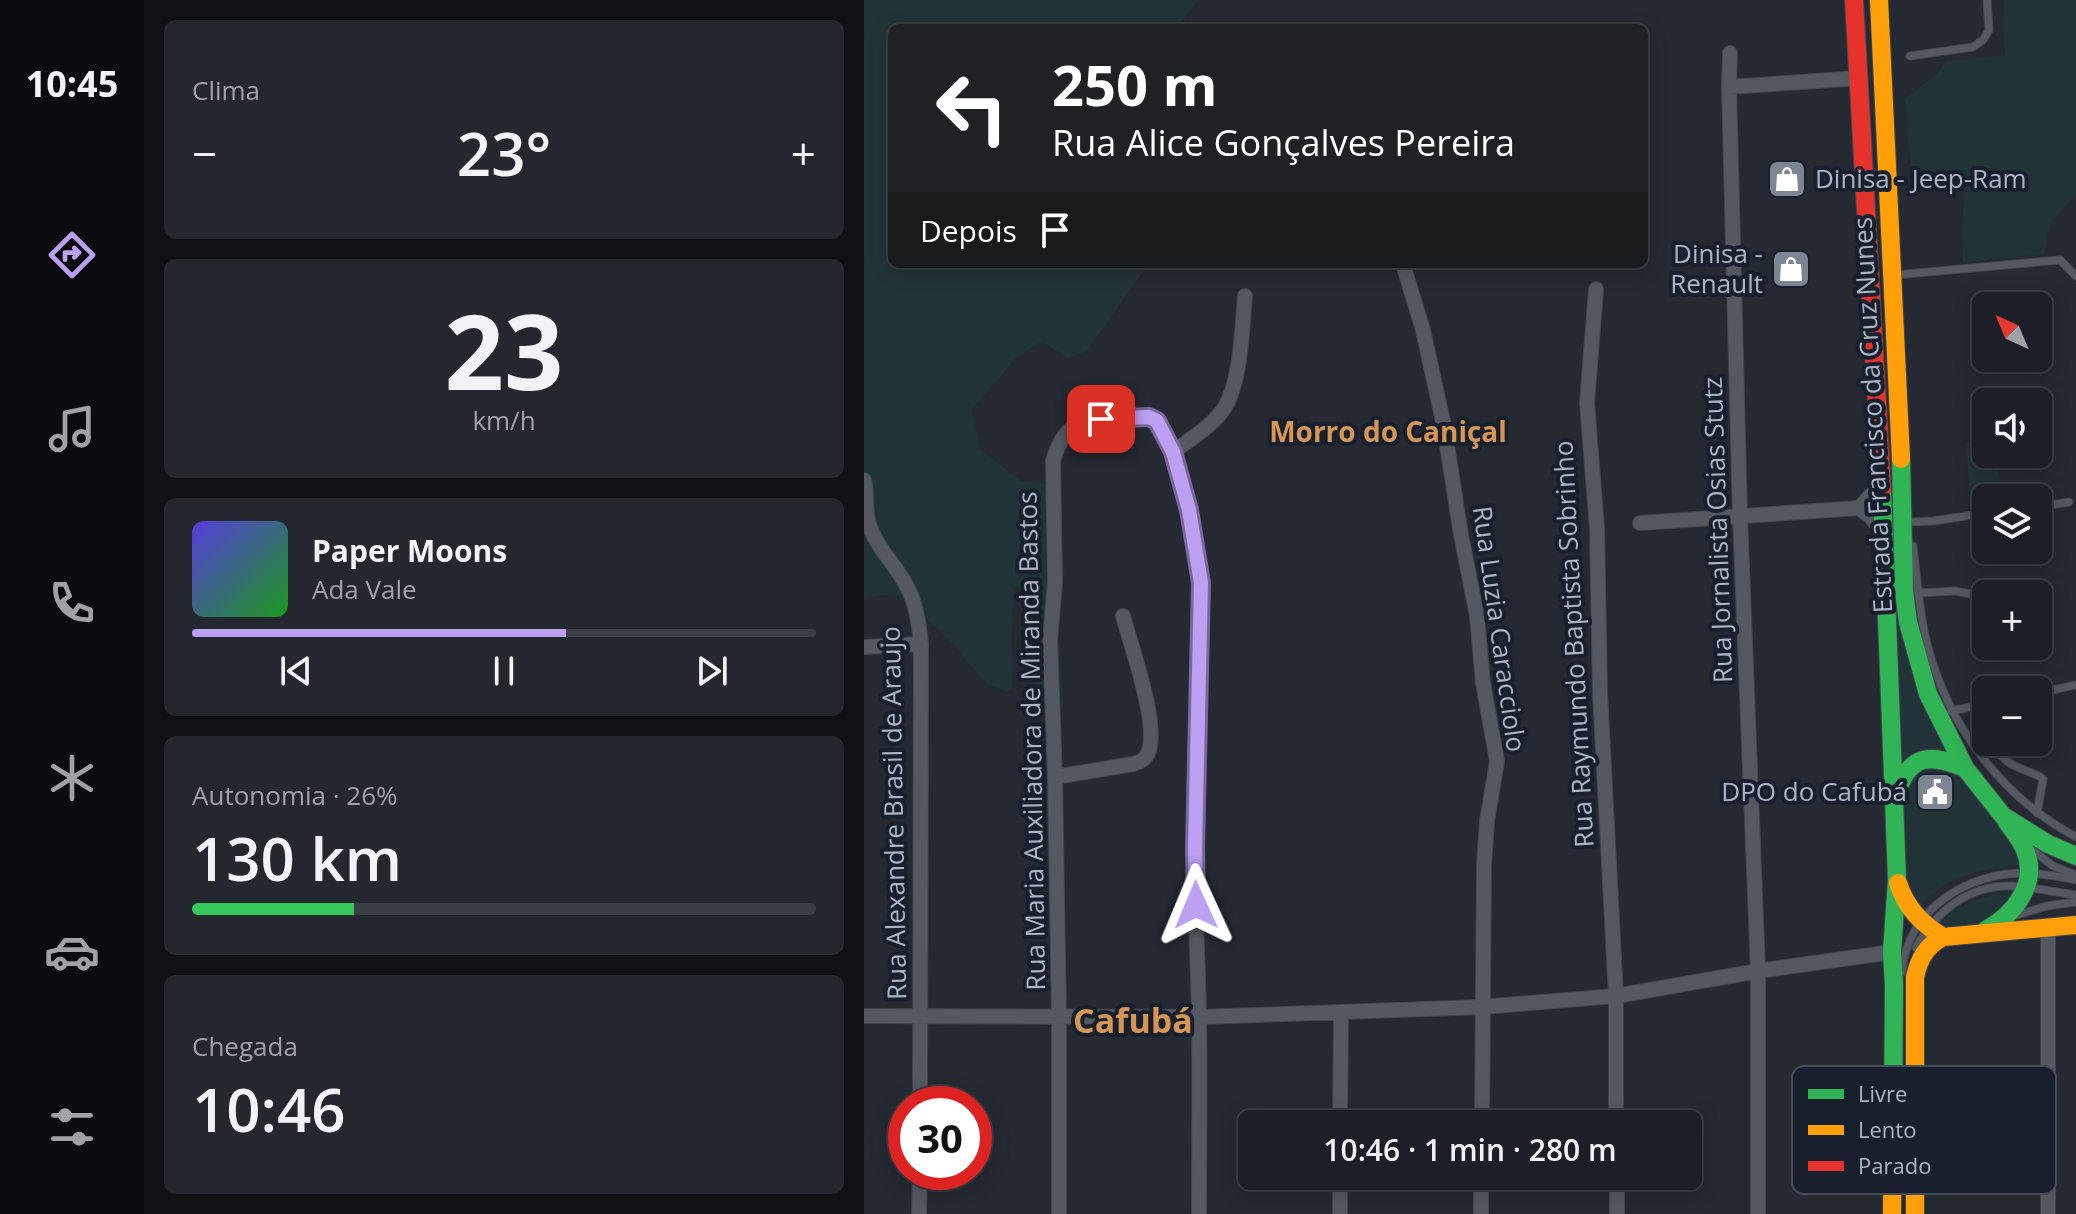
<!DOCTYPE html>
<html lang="pt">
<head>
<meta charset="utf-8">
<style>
  :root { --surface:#1c1f26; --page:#25272e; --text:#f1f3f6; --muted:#a0a2a7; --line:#3a3d43; --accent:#bca0f2 }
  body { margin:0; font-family:"Open Sans",sans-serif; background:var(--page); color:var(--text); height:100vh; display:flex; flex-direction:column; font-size:30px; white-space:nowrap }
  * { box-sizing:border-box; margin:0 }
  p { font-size:26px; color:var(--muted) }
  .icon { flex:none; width:44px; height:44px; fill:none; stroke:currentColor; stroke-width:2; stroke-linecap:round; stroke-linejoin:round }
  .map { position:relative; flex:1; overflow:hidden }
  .side { display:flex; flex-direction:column; gap:20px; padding:20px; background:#0f1115; width:720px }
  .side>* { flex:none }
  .top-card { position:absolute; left:24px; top:24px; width:760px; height:244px; border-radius:12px; box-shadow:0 4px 20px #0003,0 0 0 2px var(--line); background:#202124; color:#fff; overflow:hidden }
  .needle { width:52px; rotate:316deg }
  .tools { position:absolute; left:1108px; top:292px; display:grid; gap:16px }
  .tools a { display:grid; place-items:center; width:80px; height:80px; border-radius:12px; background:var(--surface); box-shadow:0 4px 20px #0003,0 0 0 2px var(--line); font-size:40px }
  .speed { position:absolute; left:24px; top:1086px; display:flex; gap:16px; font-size:40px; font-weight:700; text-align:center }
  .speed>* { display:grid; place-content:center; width:104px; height:104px; border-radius:50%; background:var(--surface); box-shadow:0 4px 20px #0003,0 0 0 2px var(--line); line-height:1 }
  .speed .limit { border:12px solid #d22; background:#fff; color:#111 }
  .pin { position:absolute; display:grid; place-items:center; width:68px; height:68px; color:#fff; margin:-34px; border-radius:16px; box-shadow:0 4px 12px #0006 }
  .me { position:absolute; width:88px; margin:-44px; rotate:359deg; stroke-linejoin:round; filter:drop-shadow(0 0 6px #0008) }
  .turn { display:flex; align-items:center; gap:28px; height:168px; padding:0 32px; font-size:36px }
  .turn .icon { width:104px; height:104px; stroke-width:2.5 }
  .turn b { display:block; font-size:56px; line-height:68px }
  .then { display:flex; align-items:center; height:76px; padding:0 32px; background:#0003; gap:16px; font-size:30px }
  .big { font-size:60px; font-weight:600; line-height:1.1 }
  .side .tile { flex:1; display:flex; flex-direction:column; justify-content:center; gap:12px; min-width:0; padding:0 28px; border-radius:12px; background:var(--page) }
  .side .dial { align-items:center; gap:0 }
  .dial b { font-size:104px; line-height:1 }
  .song { display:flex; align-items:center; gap:24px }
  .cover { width:96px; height:96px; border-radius:12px; background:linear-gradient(135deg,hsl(250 70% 55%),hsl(120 70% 35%)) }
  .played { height:8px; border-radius:4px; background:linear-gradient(90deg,var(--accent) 60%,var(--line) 60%) }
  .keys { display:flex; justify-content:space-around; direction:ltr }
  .heat { display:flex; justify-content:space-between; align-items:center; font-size:44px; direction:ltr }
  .charge { height:12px; border-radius:6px; background:linear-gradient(90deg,#34c759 26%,var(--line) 0) }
  .trip { position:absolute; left:374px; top:1110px; width:464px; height:80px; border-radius:12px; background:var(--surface); box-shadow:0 4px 20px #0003,0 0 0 2px var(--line); font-weight:600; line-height:80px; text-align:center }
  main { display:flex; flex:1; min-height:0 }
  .tabs { display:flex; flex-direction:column; width:144px; justify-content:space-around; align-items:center; background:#0b0c0f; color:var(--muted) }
  .tabs .icon { width:56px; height:56px }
  .tabs .on { color:var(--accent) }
  .tabs b { font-size:36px; color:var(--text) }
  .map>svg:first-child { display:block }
  .green { fill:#223338 }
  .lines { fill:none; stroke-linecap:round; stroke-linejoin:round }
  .lane-casing { stroke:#42464f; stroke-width:9 }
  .street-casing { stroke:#42464f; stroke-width:16 }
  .fast-casing { stroke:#42464f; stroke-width:20 }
  .slow-casing { stroke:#42464f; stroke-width:20 }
  .jam-casing { stroke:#42464f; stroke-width:20 }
  .lane { stroke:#545860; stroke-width:7 }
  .street { stroke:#545860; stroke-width:14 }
  .fast { stroke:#30b455; stroke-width:18 }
  .slow { stroke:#ff9f0a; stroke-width:18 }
  .jam { stroke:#e5322d; stroke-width:18 }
  .route-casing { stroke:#7a689d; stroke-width:20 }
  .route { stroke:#bca0f2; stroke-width:14 }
  .labels { text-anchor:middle; stroke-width:8; stroke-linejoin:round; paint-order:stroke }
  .poi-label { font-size:26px; fill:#adb5c5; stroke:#18202d; text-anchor:end }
  .street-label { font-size:26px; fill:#adb5c5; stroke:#18202d }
  .neighbourhood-label { font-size:28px; font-weight:bold; fill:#d79556; stroke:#18202d }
  .district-label { font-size:34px; font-weight:bold; fill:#d79556; stroke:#18202d }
  .key { fill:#18202d; stroke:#454d5b; stroke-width:2 }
  .key-label { font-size:22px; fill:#adb5c5 }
</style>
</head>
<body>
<main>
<nav class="tabs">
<b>10:45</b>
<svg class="icon on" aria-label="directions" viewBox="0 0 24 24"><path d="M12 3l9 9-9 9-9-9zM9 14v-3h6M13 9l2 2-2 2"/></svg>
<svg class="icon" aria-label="music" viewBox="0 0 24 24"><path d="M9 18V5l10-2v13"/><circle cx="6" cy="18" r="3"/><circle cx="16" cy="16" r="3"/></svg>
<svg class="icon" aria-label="phone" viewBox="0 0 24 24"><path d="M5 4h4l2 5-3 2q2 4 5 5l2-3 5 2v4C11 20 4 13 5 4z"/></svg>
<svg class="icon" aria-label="climate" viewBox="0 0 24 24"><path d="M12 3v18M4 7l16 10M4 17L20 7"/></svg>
<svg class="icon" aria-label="car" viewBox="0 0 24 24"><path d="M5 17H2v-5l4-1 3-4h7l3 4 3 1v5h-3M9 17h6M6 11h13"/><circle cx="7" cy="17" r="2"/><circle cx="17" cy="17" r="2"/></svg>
<svg class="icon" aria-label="filters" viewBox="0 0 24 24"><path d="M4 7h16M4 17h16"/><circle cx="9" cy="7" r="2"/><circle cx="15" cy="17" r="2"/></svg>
</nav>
<section class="side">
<div class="tile"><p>Clima</p>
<div class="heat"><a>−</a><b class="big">23°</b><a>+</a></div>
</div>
<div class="tile dial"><b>23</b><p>km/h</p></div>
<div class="tile">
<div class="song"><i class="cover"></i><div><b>Paper Moons</b><p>Ada Vale</p></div></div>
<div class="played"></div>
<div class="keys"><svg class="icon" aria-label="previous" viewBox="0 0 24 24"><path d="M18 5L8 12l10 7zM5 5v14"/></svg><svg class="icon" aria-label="pause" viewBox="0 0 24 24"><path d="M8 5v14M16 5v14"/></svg><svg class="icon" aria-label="next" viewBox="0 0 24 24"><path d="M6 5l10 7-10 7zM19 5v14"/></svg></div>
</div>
<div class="tile"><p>Autonomia · 26%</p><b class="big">130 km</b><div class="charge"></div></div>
<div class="tile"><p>Chegada</p><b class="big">10:46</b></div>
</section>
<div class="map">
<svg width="1212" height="1214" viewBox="0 0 1212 1214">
  <rect width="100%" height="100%" fill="#252932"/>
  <!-- green -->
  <path class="green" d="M0,0H334L313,28H28V264H291L278,273L223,351L203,358L178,341L152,358L108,409L116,449L157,481L197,485L198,544L201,572L193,612L199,707H166L173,620L168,589L150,586L147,637L149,687L144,692L125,685L110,670L91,645L60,617L53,599C37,593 17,595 0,598Z
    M1139,0H1212V195L1186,223L1180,254L1099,262L1098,231L1101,176L1048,178L1041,99L1073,74L1082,61L1141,55Z
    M1122,440V454H1132L1138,491L1106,496L1102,443Z
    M1030,587L1044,659L1057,702L1081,750C1062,747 1051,755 1035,765Z
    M1059,767L1086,769L1119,804L1147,842L1156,865C1115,870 1086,874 1057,905L1047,894L1043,881L1039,795L1041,786Z
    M1133,894H1149L1136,914L1110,927L1091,929L1075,923C1091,906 1111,899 1133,894Z"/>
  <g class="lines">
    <!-- lane casing -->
    <g class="lane-casing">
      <path id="lane" d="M1046,56L1109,47L1119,40L1125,30L1123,0
        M1031,275L1196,260L1212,276
        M1174,507L1205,502
        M1045,522L1069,521L1122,513
        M1049,546C1053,579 1055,612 1063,644C1084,725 1137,797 1212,837
        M1054,593L1091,591L1112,595L1163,586
        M1174,693L1212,685
        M1087,711L1122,704
        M1120,724L1122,728
        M1128,742C1139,765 1154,767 1175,776L1179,779L1173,813
        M1166,848L1189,866L1212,875
        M1153,915L1183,906L1212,902
        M1052,948C1071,912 1105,884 1149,886C1170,888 1191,892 1212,895
        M1038,972C1043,909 1104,872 1162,873C1179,873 1196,877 1212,880"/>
    </g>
    <!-- street casing -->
    <g class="street-casing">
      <path id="street" d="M866,53L865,87L995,78
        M865,87L876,516L894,971V1214
        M539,264L559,330L580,426L597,535L613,616L619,683L633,761L623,821L620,865L618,1124
        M732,289L723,403L733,528L736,693L752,996V1124
        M309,452C326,439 349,426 361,407C377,380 378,328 381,296
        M0,480C4,494 0,510 5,524C12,547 30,563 41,583C52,601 55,624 57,644L56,1104
        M1018,480L1009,493L995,508L1006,516L1019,532
        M776,523L995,508
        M0,647L57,644
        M191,777L269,764C276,762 281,760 284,753C296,726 267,646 259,616
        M0,1016L335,1017L618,1007L752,996L894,971L1028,952
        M476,1124L477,1013
        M753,1176V1214
        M55,1214L56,1172
        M195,1214V1017L191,777L186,640L191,582L189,461C195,440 205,423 228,420C241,418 283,411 293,421C313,439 335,554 337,584C338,609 336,636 335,662C334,723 332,784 331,844C330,901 334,957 335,1014C336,1081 335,1147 335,1214
        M476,1214V1176
        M617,1214V1176
        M1184,1214V928"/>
    </g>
    <!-- fast casing -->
    <g class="fast-casing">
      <path id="fast" d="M1037,459L1040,591L1044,622L1064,694L1101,768L1139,816L1184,844L1212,856
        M1018,490L1033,879L1028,952L1030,985L1029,1113
        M1033,791C1047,753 1067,754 1101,768
        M1122,930C1150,915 1175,883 1161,850C1157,840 1149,831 1143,822"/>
    </g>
    <!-- slow casing -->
    <g class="slow-casing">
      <path id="slow" d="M1015,0L1037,459
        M1034,883C1042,908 1057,923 1079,937
        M1028,1214L1029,1113
        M1051,1214V977C1055,959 1062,946 1079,937L1212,925"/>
    </g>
    <!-- jam casing -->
    <g class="jam-casing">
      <path id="jam" d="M990,0L1018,490"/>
    </g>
    <!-- lane -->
    <use href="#lane" class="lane"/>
    <!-- street -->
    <use href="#street" class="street"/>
    <!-- fast -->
    <use href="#fast" class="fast"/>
    <!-- slow -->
    <use href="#slow" class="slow"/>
    <!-- jam -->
    <use href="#jam" class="jam"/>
  </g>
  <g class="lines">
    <!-- route casing -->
    <g class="route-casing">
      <path id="route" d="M237,419L285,417L293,421L309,452L325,510L337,583L331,848L332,905"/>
    </g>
    <!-- route -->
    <use href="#route" class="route"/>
  </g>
  <!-- icons -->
  <defs>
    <g id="shop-square" transform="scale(2)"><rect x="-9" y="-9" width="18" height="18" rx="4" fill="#7d8492" stroke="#18202d"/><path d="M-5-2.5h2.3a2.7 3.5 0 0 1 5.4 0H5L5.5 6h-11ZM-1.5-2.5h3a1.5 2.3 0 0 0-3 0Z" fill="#fff"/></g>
    <g id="civic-square" transform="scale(2)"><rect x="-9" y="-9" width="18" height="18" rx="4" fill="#7d8492" stroke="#18202d"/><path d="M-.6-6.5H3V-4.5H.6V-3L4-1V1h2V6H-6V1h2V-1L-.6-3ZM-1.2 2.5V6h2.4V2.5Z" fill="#fff"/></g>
  </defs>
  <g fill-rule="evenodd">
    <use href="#shop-square" x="923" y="179"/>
    <use href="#shop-square" x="927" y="269"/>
    <use href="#civic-square" x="1071" y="792"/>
  </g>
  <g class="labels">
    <!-- poi labels -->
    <g class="poi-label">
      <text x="951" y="188" text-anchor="start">Dinisa - Jeep-Ram</text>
      <text x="899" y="263">Dinisa -<tspan x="899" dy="30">Renault</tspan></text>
      <text x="1043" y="801">DPO do Cafubá</text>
    </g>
    <!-- street labels -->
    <g class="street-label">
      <text transform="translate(1009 415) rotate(-93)" y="9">Estrada Francisco da Cruz Nunes</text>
      <text transform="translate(854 530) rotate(-92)" y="9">Rua Jornalista Osias Stutz</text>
      <text transform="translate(635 629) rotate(82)" y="9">Rua Luzia Caracciolo</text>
      <text transform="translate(710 644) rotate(-93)" y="9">Rua Raymundo Baptista Sobrinho</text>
      <text transform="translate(168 741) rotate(-91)" y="9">Rua Maria Auxiliadora de Miranda Bastos</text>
      <text transform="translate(30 813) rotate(-91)" y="9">Rua Alexandre Brasil de Araujo</text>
    </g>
    <!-- neighbourhood labels -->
    <g class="neighbourhood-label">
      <text x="524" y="442">Morro do Caniçal</text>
    </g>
    <!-- district labels -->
    <g class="district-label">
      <text x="269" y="1033">Cafubá</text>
    </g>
  </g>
  <!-- legend -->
  <rect x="928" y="1066" width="264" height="128" rx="12" class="key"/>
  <rect x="944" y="1089" width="36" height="10" fill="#30b455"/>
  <rect x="944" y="1125" width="36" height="10" fill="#ff9f0a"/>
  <rect x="944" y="1161" width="36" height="10" fill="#e5322d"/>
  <g class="key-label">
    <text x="994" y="1102">Livre</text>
    <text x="994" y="1138">Lento</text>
    <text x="994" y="1174">Parado</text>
  </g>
</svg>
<div class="tools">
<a><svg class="needle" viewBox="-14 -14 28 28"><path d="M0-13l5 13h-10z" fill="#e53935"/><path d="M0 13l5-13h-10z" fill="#a0a2a7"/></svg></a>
<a><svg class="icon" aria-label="sound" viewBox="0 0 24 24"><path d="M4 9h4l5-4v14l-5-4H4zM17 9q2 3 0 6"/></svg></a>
<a><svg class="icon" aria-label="layers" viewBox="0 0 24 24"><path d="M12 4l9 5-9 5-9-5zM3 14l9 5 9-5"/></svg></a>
<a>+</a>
<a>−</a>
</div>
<div class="speed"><div class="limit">30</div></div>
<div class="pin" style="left:237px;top:419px;background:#d93025"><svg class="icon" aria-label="arrive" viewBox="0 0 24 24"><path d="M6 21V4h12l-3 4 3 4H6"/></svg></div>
<svg class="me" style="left:332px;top:905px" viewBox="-20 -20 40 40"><path d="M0-17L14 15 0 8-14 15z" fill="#bca0f2" stroke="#fff" stroke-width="4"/></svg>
<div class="trip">10:46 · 1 min · 280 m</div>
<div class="top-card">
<div class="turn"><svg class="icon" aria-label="left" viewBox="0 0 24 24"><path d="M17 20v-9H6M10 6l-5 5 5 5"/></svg><div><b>250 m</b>Rua Alice Gonçalves Pereira</div></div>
<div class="then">Depois<svg class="icon" aria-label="arrive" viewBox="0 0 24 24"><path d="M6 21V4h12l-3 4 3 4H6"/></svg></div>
</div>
</div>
</main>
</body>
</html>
